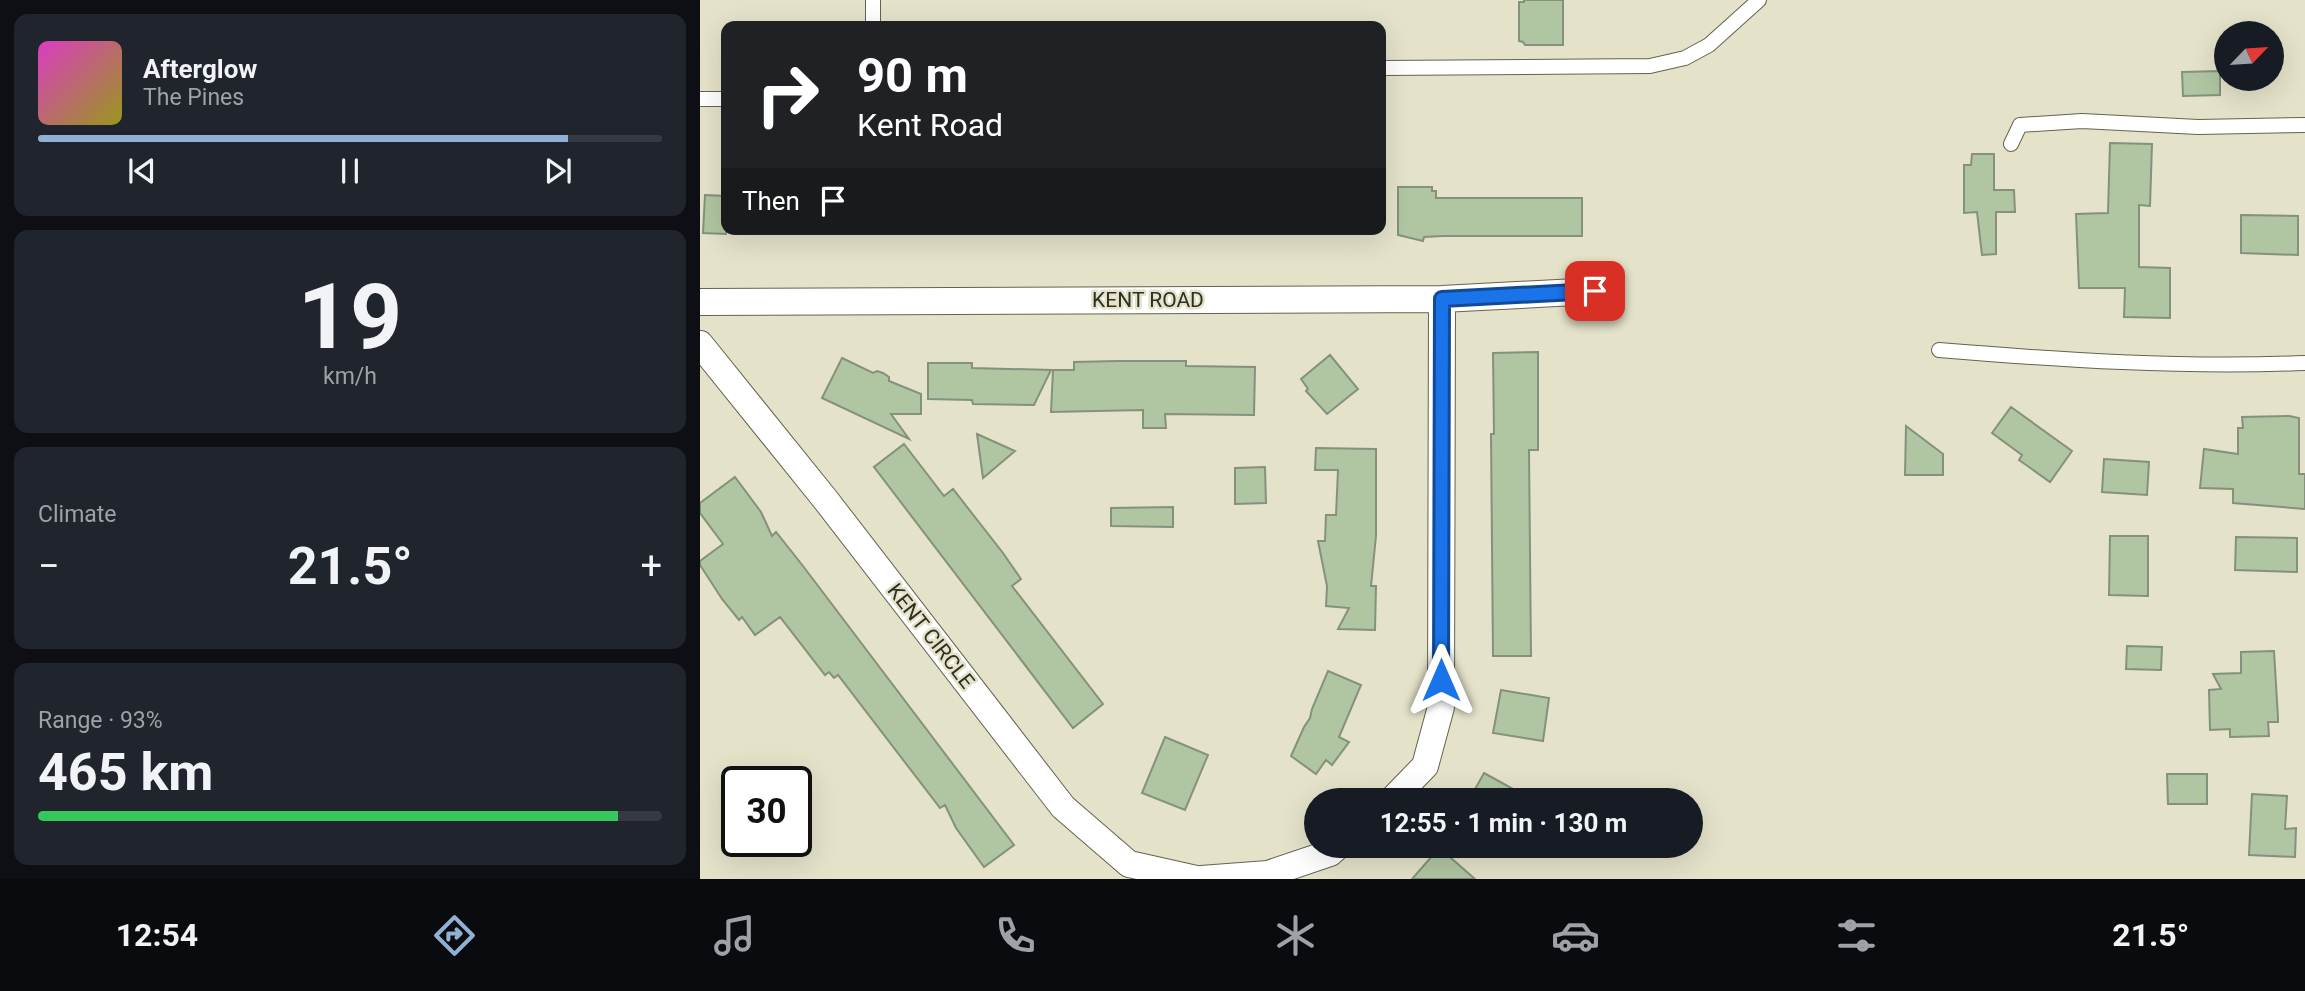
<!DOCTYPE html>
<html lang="en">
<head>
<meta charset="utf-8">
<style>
  :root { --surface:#171b24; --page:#20242c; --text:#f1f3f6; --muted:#9ea1a6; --line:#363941; --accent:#90b0d6 }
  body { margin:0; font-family:Roboto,sans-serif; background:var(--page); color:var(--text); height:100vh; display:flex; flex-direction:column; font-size:26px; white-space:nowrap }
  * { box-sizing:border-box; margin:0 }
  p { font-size:23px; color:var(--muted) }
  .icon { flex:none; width:38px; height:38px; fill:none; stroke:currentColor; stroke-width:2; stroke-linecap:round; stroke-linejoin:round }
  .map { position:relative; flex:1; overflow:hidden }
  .side { display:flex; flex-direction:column; gap:14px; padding:14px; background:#0d0f14; width:700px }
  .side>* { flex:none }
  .hud { position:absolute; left:21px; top:21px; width:665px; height:214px; border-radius:14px; box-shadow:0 7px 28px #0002; background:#202124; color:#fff; overflow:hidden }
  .needle { width:46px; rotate:65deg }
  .fabs { position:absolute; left:1514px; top:21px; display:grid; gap:14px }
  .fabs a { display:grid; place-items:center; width:70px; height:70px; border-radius:50%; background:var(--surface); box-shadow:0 7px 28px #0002; font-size:35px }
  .speed { position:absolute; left:21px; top:766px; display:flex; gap:14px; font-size:35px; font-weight:700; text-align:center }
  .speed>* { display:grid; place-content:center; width:91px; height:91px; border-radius:50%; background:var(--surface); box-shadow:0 7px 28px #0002; line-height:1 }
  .speed .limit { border:4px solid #111; border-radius:10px; background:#fff; color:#111 }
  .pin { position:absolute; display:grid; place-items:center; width:60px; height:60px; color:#fff; margin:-30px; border-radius:14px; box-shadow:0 4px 10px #0006 }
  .me { position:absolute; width:77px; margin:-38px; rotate:0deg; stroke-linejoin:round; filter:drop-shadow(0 0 5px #0008) }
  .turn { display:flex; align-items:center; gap:24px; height:147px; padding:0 21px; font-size:32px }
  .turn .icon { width:91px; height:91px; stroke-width:2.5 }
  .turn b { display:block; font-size:49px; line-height:60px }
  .then { display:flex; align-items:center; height:66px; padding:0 21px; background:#0003; gap:14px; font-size:26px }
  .big { font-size:52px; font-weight:700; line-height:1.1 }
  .side .widget { flex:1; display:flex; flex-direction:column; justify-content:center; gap:10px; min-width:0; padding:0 24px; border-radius:14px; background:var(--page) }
  .side .dial { align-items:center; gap:0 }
  .dial b { font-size:91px; line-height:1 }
  .song { display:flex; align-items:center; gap:21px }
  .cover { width:84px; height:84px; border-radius:10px; background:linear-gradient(135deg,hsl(310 70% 55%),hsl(60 70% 35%)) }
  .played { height:7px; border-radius:4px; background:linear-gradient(90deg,var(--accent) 85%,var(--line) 85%) }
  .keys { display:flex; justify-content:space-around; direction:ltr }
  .heat { display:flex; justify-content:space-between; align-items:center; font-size:38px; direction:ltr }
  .charge { height:10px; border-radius:5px; background:linear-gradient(90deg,#34c759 93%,var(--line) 0) }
  .trip { position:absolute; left:604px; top:788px; width:399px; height:70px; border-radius:35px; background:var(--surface); box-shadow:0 7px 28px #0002; font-weight:700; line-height:70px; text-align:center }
  .dock { display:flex; height:112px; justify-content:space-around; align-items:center; background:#090b0e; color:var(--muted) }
  .dock .icon { width:49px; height:49px }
  .dock .on { color:var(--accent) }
  .dock b { font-size:32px; color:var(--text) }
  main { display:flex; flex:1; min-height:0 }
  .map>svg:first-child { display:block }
  .building { fill:#b0c6a2; stroke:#84917d; stroke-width:2 }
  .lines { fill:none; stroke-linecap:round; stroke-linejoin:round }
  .lane-casing { stroke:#65634d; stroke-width:16 }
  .street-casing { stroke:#65634d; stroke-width:28 }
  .lane { stroke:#fff; stroke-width:14 }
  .street { stroke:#fff; stroke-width:26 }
  .route-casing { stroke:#114b97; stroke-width:18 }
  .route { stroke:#1a73e8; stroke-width:12 }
  .labels { text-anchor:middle; stroke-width:5; stroke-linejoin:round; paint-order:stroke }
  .street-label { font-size:21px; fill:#302f25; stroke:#e4e2c9 }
</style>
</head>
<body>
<main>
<section class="side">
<div class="widget">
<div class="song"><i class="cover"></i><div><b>Afterglow</b><p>The Pines</p></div></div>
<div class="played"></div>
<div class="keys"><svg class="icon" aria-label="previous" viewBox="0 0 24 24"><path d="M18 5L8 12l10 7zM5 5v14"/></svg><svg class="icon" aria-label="pause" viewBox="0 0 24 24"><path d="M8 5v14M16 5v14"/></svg><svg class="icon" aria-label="next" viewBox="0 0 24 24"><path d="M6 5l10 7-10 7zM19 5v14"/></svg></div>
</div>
<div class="widget dial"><b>19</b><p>km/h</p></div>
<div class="widget"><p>Climate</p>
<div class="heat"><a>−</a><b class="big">21.5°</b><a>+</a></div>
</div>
<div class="widget"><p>Range · 93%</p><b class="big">465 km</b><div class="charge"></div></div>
</section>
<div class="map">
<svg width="1605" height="879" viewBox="0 0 1605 879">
  <rect width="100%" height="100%" fill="#e4e2c9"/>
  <!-- building -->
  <path class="building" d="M824,0H863V45H825L823,42L819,41V2H824Z
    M1520,71V95L1483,96L1482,72Z
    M1410,143L1452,144L1450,206L1439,205V267L1470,268V318L1424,317L1425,288H1379L1376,214L1408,213Z
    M1272,154H1294V190H1314L1315,212H1296V254L1282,255L1277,212L1264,213V165H1271Z
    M698,187H732V191H736V198H882V236H743L724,237L723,241L698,235Z
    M5,195L26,196V234L3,233Z
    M1541,215L1598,216V255L1541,253Z
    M838,352V450H829L831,656H793L791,434H794L793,353Z
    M630,355L658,389L627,414L606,391L608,389L601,379Z
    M142,358L173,373L177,371L183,373L189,377V381L221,394V414H191L209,439L122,398Z
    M418,361H486V366L555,367L554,415L465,414L466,428H443V410L351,412L353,370H374V362Z
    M228,363H272V368L351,370L334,405L273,404L272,400L228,399Z
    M1311,407L1372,451L1350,482L1319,460L1322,455L1292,433Z
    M1589,416L1599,418V474H1605V509L1533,503V489L1500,488L1504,449L1538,454V428H1543L1542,417Z
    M1206,426L1243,454V475H1205Z
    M277,434L315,451L283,478Z
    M204,444L244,496L253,489L303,553L321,579L312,586L403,704L373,728L174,467Z
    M616,448L676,449V536L671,586H676L675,630L638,629L649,608L626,606L627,586L618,541H625L626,515H636L638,470H615Z
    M1404,459L1449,462L1447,495L1402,492Z
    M565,467L566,503L535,504V468Z
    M35,477L61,512L72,536L76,532L103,566L314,845L284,867L256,828L245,805L240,808L138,675L134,678L129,672L125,675L80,617L55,635L42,617L39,620L22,599L0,565V561L23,544L0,513V503Z
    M473,507V527L411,526V508Z
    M1410,536H1448V596L1409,595Z
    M1536,537L1597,538V572L1535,570Z
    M1427,646L1462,647L1461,670L1426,669Z
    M1574,651L1578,718V722H1568L1569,736L1530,737V729L1510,730L1509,690L1521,689L1513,674L1541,673V652Z
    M628,671L661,685L639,737L649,742L632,765L626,760L616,774L591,756L604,727L610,718L612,709Z
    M801,690L849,698L843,741L793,733Z
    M465,737L508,755L485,810L442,793Z
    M784,773L833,800H769Z
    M1467,774H1507V804H1468Z
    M1552,794L1587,796L1585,829L1596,828L1595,857L1549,855Z
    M740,847L751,858L775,879H712Z"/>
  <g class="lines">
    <!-- lane casing -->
    <g class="lane-casing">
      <path id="lane" d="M173,26V0
        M681,68L950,66L985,58L1009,45L1059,0
        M0,99H26
        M1311,144L1320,125L1382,121L1498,127L1605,125
        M1239,350C1361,360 1483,368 1605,363"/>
    </g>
    <!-- street casing -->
    <g class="street-casing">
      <path id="street" d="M0,302L742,299L895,291
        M0,344L125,499L363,807L429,864L496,879
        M692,800L725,766L741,707L742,299
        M501,879L568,874L630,853L639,845"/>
    </g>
    <!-- lane -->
    <use href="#lane" class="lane"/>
    <!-- street -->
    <use href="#street" class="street"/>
  </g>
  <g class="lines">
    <!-- route casing -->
    <g class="route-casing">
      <path id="route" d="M741,680L742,299L895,291"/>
    </g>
    <!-- route -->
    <use href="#route" class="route"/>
  </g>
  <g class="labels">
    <!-- street labels -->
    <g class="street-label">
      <text x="448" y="307">KENT ROAD</text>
      <text transform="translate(231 636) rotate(52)" y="7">KENT CIRCLE</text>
    </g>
  </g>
</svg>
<div class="fabs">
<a><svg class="needle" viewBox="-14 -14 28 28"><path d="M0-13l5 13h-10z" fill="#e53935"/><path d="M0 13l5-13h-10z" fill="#9ea1a6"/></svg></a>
</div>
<div class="speed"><div class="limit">30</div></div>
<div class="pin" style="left:895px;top:291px;background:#d93025"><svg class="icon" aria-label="arrive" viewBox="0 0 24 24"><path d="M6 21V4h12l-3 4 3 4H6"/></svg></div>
<svg class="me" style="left:741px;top:680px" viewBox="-20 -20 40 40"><path d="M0-17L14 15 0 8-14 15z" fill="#1a73e8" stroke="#fff" stroke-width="4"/></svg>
<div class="trip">12:55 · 1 min · 130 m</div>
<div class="hud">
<div class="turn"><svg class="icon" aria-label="right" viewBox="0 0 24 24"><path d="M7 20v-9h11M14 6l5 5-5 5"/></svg><div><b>90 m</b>Kent Road</div></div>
<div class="then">Then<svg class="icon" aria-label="arrive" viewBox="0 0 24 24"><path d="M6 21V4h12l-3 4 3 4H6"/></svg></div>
</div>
</div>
</main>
<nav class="dock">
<b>12:54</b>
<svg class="icon on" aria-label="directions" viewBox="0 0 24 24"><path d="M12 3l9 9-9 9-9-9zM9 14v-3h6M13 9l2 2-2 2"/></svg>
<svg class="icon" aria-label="music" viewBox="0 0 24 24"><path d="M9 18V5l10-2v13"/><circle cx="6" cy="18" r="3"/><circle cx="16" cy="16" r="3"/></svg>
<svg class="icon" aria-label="phone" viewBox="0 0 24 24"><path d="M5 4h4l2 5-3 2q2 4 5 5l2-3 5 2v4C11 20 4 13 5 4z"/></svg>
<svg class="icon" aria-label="climate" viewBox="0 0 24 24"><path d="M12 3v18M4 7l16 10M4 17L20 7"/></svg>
<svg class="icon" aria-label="car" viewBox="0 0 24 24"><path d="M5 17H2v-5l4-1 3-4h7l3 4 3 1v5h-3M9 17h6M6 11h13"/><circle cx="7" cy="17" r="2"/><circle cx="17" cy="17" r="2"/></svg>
<svg class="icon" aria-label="filters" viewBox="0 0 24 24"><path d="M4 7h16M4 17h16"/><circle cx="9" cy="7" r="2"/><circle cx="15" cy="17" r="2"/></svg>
<b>21.5°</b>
</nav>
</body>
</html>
